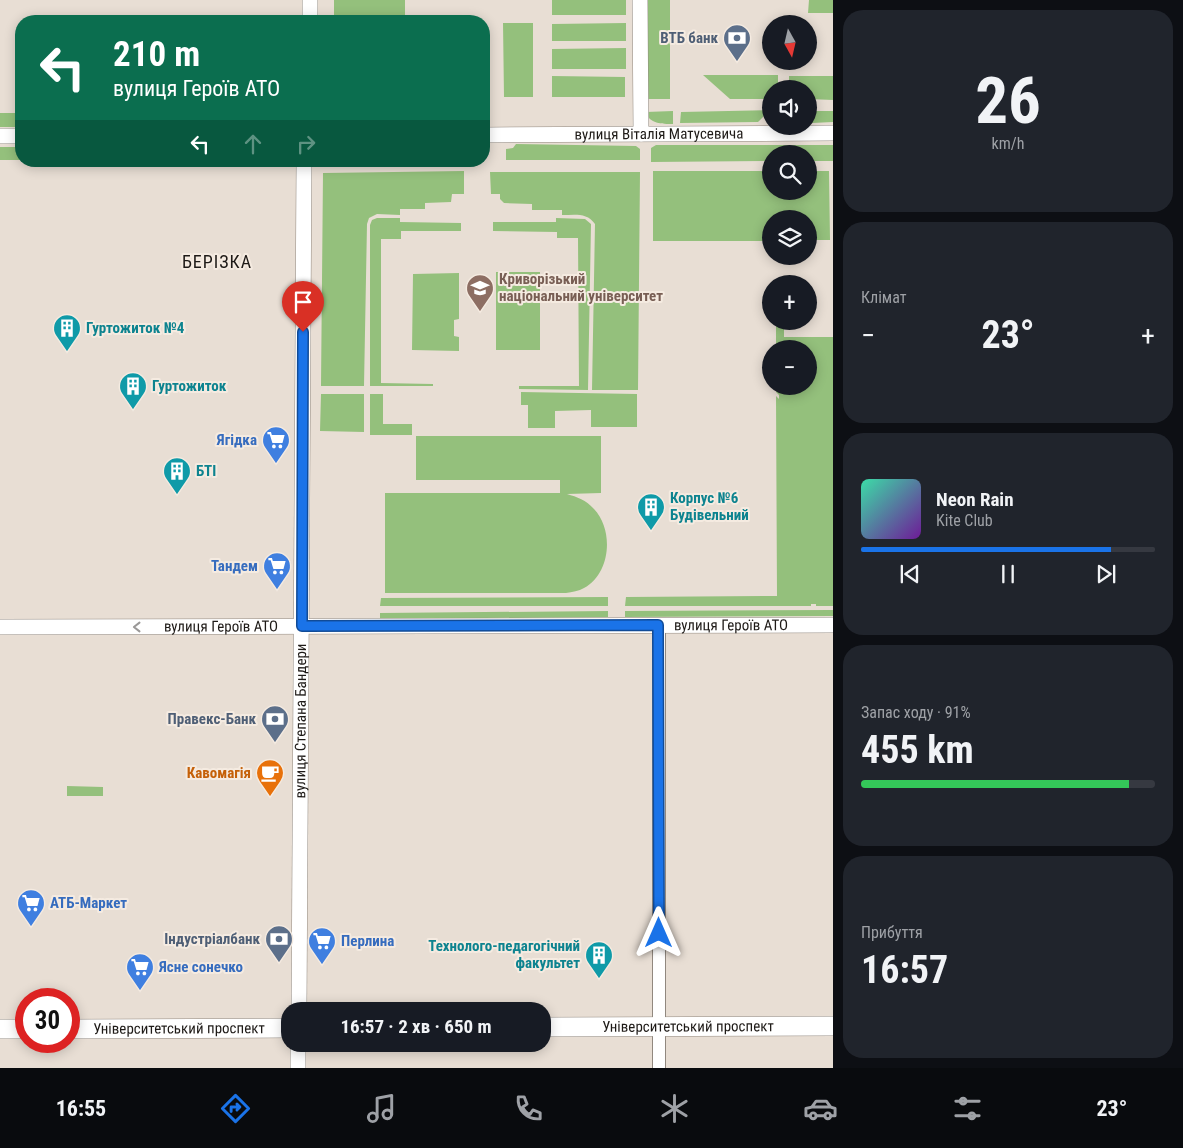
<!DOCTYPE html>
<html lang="uk">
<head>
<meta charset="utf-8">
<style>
  :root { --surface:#171b24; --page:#20242c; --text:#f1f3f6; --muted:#9ea1a6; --line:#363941; --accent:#1a73e8 }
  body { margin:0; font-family:"Roboto Condensed",sans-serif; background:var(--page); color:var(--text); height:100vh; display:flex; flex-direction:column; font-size:19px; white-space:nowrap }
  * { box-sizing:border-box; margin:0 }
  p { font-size:16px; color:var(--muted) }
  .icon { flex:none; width:28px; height:28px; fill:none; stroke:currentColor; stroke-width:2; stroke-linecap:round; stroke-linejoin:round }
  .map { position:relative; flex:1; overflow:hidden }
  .sheet { display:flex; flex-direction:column; gap:10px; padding:10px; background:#0d0f14; width:350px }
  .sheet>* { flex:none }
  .hud { position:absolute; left:15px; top:15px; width:475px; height:152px; border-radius:20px; box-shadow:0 2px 12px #0003; background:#0b6e4f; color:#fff; overflow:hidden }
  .needle { width:32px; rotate:172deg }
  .controls { position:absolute; left:762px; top:15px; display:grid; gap:10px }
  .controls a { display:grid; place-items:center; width:55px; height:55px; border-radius:50%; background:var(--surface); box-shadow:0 2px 12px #0003; font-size:25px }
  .speed { position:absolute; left:15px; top:988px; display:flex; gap:10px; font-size:25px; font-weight:700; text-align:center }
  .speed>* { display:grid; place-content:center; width:65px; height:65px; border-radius:50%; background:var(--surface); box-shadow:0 2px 12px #0003; line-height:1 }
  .speed .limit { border:8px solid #d22; background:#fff; color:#111 }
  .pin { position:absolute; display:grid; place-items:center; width:42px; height:42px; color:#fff; margin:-51px -21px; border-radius:50% 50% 50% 0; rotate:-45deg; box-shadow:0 0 5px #0007 }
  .pin .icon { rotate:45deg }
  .me { position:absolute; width:55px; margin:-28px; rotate:0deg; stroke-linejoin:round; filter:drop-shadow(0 0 4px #0008) }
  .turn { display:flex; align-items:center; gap:18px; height:105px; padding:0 15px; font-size:22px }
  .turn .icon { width:65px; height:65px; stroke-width:2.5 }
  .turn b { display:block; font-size:35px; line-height:42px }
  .lanes { display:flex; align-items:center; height:48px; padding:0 15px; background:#0003; justify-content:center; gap:25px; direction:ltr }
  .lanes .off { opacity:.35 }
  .big { font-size:38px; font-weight:700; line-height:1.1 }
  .sheet .widget { flex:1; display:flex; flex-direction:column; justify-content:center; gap:8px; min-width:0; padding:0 18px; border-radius:20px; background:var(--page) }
  .sheet .dial { align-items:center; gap:0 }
  .dial b { font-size:65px; line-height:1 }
  .song { display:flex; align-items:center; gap:15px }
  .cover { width:60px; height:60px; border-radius:8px; background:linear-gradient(135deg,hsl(160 70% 55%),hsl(280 70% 35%)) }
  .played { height:5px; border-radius:2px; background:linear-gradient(90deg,var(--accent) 85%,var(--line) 85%) }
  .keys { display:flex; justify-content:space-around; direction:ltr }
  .heat { display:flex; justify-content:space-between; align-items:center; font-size:28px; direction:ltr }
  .charge { height:8px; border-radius:4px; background:linear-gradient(90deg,#34c759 91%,var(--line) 0) }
  .trip { position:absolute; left:281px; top:1002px; width:270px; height:50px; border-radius:20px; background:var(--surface); box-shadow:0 2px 12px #0003; font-weight:700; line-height:50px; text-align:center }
  .tabs { display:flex; height:80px; justify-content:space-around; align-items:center; background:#090b0e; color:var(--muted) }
  .tabs .icon { width:35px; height:35px }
  .tabs .selected { color:var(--accent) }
  .tabs b { font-size:22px; color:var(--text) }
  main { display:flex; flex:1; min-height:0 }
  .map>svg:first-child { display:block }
  .green { fill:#94c07c }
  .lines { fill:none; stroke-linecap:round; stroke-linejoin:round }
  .minor-casing { stroke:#91887f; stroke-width:14 }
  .tertiary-casing { stroke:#91887f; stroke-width:16 }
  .primary-casing { stroke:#91887f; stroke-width:20 }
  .minor { stroke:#fff; stroke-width:12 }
  .tertiary { stroke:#fff; stroke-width:15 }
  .primary { stroke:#fff; stroke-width:19 }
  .oneway { stroke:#9a9897 }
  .route-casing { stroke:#114b97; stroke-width:12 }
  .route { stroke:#1a73e8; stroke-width:9 }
  .labels { text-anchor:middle; stroke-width:4; stroke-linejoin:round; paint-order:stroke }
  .service-label { font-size:15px; font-weight:bold; fill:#4e5e75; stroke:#f5ebe1; text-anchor:end }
  .street-label { font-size:15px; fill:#1e1a17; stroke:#f5ebe1 }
  .education-label { font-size:15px; font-weight:bold; fill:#785e54; stroke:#f5ebe1; text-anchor:start }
  .culture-label { font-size:15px; font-weight:bold; fill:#0d838f; stroke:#f5ebe1; text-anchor:start }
  .shop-label { font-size:15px; font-weight:bold; fill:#366cbe; stroke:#f5ebe1; text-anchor:start }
  .food-label { font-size:15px; font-weight:bold; fill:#c56008; stroke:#f5ebe1; text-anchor:end }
  .quarter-label { font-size:18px; letter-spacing:1px; fill:#1e1a17; stroke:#f5ebe1 }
</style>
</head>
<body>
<main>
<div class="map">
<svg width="833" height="1068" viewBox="0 0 833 1068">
  <rect width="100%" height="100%" fill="#e8ded4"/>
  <!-- green -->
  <path class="green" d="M334,0H405V16H334Z
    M552,0H626V15H552Z
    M648,0H670V99H646Z
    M809,0H833V13H808Z
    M503,23H533V97H504Z
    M626,23V41H552V24Z
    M626,48V69H552V49Z
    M703,75H778V89H771V99H730Z
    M552,76L625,77V97H552Z
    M789,76H833V100L809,99V89H789Z
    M771,110V115H765L758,122L680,123L681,112Z
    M673,111V124C662,124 649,124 646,112Z
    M809,111H833V122L812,123L809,120Z
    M0,113H18V127H0Z
    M516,144L636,146L640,149V160H506V149L513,148Z
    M656,145H833V161H809V154H771V161L651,162V148Z
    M0,147H21V160H0Z
    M464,171V194H452L451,202L425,203V209H400V215L377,214L369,218L367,224L364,386H321L323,173Z
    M653,171H771V191H809V171H829L830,240H809V219H771V241H653Z
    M490,172H640L638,390H592L595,224C587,212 574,215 562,215V210H532V204L504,203L500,199V194H491Z
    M377,218H400V222L461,223V231H401V239H381V383L433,384V386H370V225L372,220Z
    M556,218L585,219L591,224L588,390L519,389V386H579L578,238H557V232L493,231V222H556Z
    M496,272H540V350H496Z
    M459,273V319L454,320V336L459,337V351L412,350L413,274Z
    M776,321H784V337H833V606H816V604H811V606H625L626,597L777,596L776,396L779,399V395L776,392V386H809V349H776Z
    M521,392L637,394V427H591V410L555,411V428H528V405H521Z
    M321,394H364V432L320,431Z
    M370,394H383V424H412V435H370Z
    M416,436H601V493L567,494C577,497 586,500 594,509C614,530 611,573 584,588C579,591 572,592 566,593H385V493H560V480H416Z
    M608,597V606H380L381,598Z
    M833,610V616L625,617V611Z
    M608,611V617L380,619V613Z
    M67,786L103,787V796H67Z"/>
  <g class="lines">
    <!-- minor casing -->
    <g class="minor-casing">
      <path id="minor" d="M659,625V1068"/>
    </g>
    <!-- tertiary casing -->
    <g class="tertiary-casing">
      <g id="tertiary">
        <path d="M640,0L641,134"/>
        <path d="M310,21V0"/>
        <path id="s1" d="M484,135L833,133"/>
        <path d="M0,136H21"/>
        <path id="s2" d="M0,627L833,625"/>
        <path id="s3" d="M299,1011L304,161"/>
        <path d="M298,1068V1044"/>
      </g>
    </g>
    <!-- primary casing -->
    <g class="primary-casing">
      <g id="primary">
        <path id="s4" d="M542,1027L833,1026"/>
        <path d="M0,1029H26"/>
        <path id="s5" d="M69,1029L290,1028"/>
      </g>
    </g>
    <!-- minor -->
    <use href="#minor" class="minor"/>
    <!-- tertiary -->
    <use href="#tertiary" class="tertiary"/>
    <!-- primary -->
    <use href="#primary" class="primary"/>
  </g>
  <!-- one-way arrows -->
  <defs><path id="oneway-chevron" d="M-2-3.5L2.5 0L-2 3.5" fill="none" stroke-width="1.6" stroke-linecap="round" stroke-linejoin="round" transform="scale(1.25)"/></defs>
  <use class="oneway" href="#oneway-chevron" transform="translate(137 627) rotate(-180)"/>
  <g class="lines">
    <!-- route casing -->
    <g class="route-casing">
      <path id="route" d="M303,332L302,626L658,625L659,933"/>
    </g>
    <!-- route -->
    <use href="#route" class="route"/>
  </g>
  <!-- icons -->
  <defs>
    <g id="bank-pin" transform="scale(1.4375)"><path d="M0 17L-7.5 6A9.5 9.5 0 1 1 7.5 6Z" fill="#5c6f8a" stroke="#f5ebe1"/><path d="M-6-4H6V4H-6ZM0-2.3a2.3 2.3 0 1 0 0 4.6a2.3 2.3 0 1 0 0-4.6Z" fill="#fff"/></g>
    <g id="university-pin" transform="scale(1.4375)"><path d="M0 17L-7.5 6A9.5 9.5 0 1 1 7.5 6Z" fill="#8d6e63" stroke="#f5ebe1"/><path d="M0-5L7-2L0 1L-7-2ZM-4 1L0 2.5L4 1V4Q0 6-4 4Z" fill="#fff"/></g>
    <g id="building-pin" transform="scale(1.4375)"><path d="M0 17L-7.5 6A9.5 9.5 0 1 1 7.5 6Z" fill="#0f9aa8" stroke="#f5ebe1"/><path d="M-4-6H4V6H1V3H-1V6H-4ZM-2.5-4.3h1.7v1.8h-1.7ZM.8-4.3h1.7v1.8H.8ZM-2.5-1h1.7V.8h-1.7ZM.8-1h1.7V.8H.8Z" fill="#fff"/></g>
    <g id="supermarket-pin" transform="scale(1.4375)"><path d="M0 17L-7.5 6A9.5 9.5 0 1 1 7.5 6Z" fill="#3f7fe0" stroke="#f5ebe1"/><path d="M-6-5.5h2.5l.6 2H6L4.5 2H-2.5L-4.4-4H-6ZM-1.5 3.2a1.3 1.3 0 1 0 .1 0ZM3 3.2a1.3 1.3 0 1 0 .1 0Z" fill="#fff"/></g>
    <g id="cafe-pin" transform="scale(1.4375)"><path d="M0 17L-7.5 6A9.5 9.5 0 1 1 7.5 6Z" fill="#e8710a" stroke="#f5ebe1"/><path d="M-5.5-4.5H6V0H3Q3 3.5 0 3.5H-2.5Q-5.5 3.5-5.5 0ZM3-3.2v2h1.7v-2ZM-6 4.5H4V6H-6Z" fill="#fff"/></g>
  </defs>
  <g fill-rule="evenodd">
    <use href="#bank-pin" x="737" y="38"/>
    <use href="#university-pin" x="480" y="288"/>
    <use href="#building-pin" x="67" y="328"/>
    <use href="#building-pin" x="133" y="386"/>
    <use href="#supermarket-pin" x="276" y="440"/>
    <use href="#building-pin" x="177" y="471"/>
    <use href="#building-pin" x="651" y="507"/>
    <use href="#supermarket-pin" x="277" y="566"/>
    <use href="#bank-pin" x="275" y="719"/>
    <use href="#cafe-pin" x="270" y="773"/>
    <use href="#supermarket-pin" x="31" y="903"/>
    <use href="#bank-pin" x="279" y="939"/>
    <use href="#supermarket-pin" x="322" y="941"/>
    <use href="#building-pin" x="599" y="955"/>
    <use href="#supermarket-pin" x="140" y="967"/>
  </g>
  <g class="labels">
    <!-- service labels -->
    <g class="service-label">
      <text x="718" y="43">ВТБ банк</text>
      <text x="256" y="724">Правекс-Банк</text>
      <text x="260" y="944">Індустріалбанк</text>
    </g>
    <!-- street labels -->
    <g class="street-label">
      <text dy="5" stroke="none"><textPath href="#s1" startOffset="175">вулиця Віталія Матусевича</textPath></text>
      <text dy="5" stroke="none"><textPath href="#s2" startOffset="731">вулиця Героїв АТО</textPath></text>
      <text dy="5" stroke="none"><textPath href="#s2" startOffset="221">вулиця Героїв АТО</textPath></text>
      <text dy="5" stroke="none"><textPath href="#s3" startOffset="290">вулиця Степана Бандери</textPath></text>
      <text dy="5" stroke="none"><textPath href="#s4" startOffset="146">Університетський проспект</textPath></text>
      <text dy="5" stroke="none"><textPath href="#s5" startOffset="110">Університетський проспект</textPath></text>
    </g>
    <!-- education labels -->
    <g class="education-label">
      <text x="499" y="284">Криворізький<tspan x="499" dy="17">національний університет</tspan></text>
    </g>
    <!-- culture labels -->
    <g class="culture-label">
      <text x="86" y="333">Гуртожиток №4</text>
      <text x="152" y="391">Гуртожиток</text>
      <text x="196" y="476">БТІ</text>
      <text x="670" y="503">Корпус №6<tspan x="670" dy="17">Будівельний</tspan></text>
      <text x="580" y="951" text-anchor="end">Технолого-педагогічний<tspan x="580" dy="17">факультет</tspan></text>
    </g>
    <!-- shop labels -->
    <g class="shop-label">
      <text x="257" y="445" text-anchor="end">Ягідка</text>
      <text x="258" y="571" text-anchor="end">Тандем</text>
      <text x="50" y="908">АТБ-Маркет</text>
      <text x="341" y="946">Перлина</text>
      <text x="159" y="972">Ясне сонечко</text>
    </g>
    <!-- food labels -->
    <g class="food-label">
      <text x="251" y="778">Кавомагія</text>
    </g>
    <!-- quarter labels -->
    <g class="quarter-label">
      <text x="217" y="268">БЕРІЗКА</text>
    </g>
  </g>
</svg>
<div class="controls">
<a><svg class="needle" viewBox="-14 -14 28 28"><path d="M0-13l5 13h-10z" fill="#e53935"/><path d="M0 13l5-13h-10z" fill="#9ea1a6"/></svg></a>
<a><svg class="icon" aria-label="sound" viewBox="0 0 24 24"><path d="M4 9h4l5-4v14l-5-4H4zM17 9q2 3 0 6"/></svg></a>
<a><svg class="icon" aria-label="search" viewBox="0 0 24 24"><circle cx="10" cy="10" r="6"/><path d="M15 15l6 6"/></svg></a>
<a><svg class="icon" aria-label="layers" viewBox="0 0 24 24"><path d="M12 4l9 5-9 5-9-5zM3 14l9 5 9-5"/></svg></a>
<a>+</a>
<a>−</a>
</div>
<div class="speed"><div class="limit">30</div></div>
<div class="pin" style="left:303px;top:332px;background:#d93025"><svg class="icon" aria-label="arrive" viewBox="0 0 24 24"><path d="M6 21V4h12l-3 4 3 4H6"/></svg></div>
<svg class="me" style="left:659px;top:933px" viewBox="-20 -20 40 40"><path d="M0-17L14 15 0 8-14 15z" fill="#1a73e8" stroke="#fff" stroke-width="4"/></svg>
<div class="trip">16:57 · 2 хв · 650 m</div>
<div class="hud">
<div class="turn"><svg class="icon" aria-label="left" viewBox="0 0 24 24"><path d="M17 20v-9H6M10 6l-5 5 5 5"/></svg><div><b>210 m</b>вулиця Героїв АТО</div></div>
<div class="lanes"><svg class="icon" aria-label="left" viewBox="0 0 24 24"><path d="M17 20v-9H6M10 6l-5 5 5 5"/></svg><svg class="icon off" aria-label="ahead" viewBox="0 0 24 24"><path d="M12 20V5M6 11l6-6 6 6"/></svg><svg class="icon off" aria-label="right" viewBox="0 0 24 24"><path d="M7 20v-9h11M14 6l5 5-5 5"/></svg></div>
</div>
</div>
<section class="sheet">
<div class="widget dial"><b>26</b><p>km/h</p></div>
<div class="widget"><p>Клімат</p>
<div class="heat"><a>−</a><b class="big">23°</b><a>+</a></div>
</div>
<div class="widget">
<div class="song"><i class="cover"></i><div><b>Neon Rain</b><p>Kite Club</p></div></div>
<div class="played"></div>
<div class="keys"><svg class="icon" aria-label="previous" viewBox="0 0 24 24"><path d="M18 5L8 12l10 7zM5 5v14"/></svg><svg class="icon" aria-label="pause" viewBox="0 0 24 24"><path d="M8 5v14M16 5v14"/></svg><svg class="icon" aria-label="next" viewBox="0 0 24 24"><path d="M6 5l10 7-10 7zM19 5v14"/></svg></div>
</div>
<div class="widget"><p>Запас ходу · 91%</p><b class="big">455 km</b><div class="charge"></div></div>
<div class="widget"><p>Прибуття</p><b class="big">16:57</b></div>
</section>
</main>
<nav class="tabs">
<b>16:55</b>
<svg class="icon selected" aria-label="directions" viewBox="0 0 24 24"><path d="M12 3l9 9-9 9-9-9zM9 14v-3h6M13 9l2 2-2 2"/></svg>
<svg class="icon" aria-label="music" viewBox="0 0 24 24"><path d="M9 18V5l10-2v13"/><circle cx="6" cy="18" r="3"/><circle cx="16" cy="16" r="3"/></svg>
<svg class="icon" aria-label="phone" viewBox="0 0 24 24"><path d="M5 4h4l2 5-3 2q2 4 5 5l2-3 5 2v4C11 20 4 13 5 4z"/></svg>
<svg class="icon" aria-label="climate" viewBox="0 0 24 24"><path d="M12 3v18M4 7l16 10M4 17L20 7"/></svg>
<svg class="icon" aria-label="car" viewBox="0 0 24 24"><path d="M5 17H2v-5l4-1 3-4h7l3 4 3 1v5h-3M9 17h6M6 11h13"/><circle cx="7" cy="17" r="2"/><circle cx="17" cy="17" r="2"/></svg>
<svg class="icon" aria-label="filters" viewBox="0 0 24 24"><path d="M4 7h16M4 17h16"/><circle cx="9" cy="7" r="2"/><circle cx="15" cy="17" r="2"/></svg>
<b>23°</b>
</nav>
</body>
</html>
